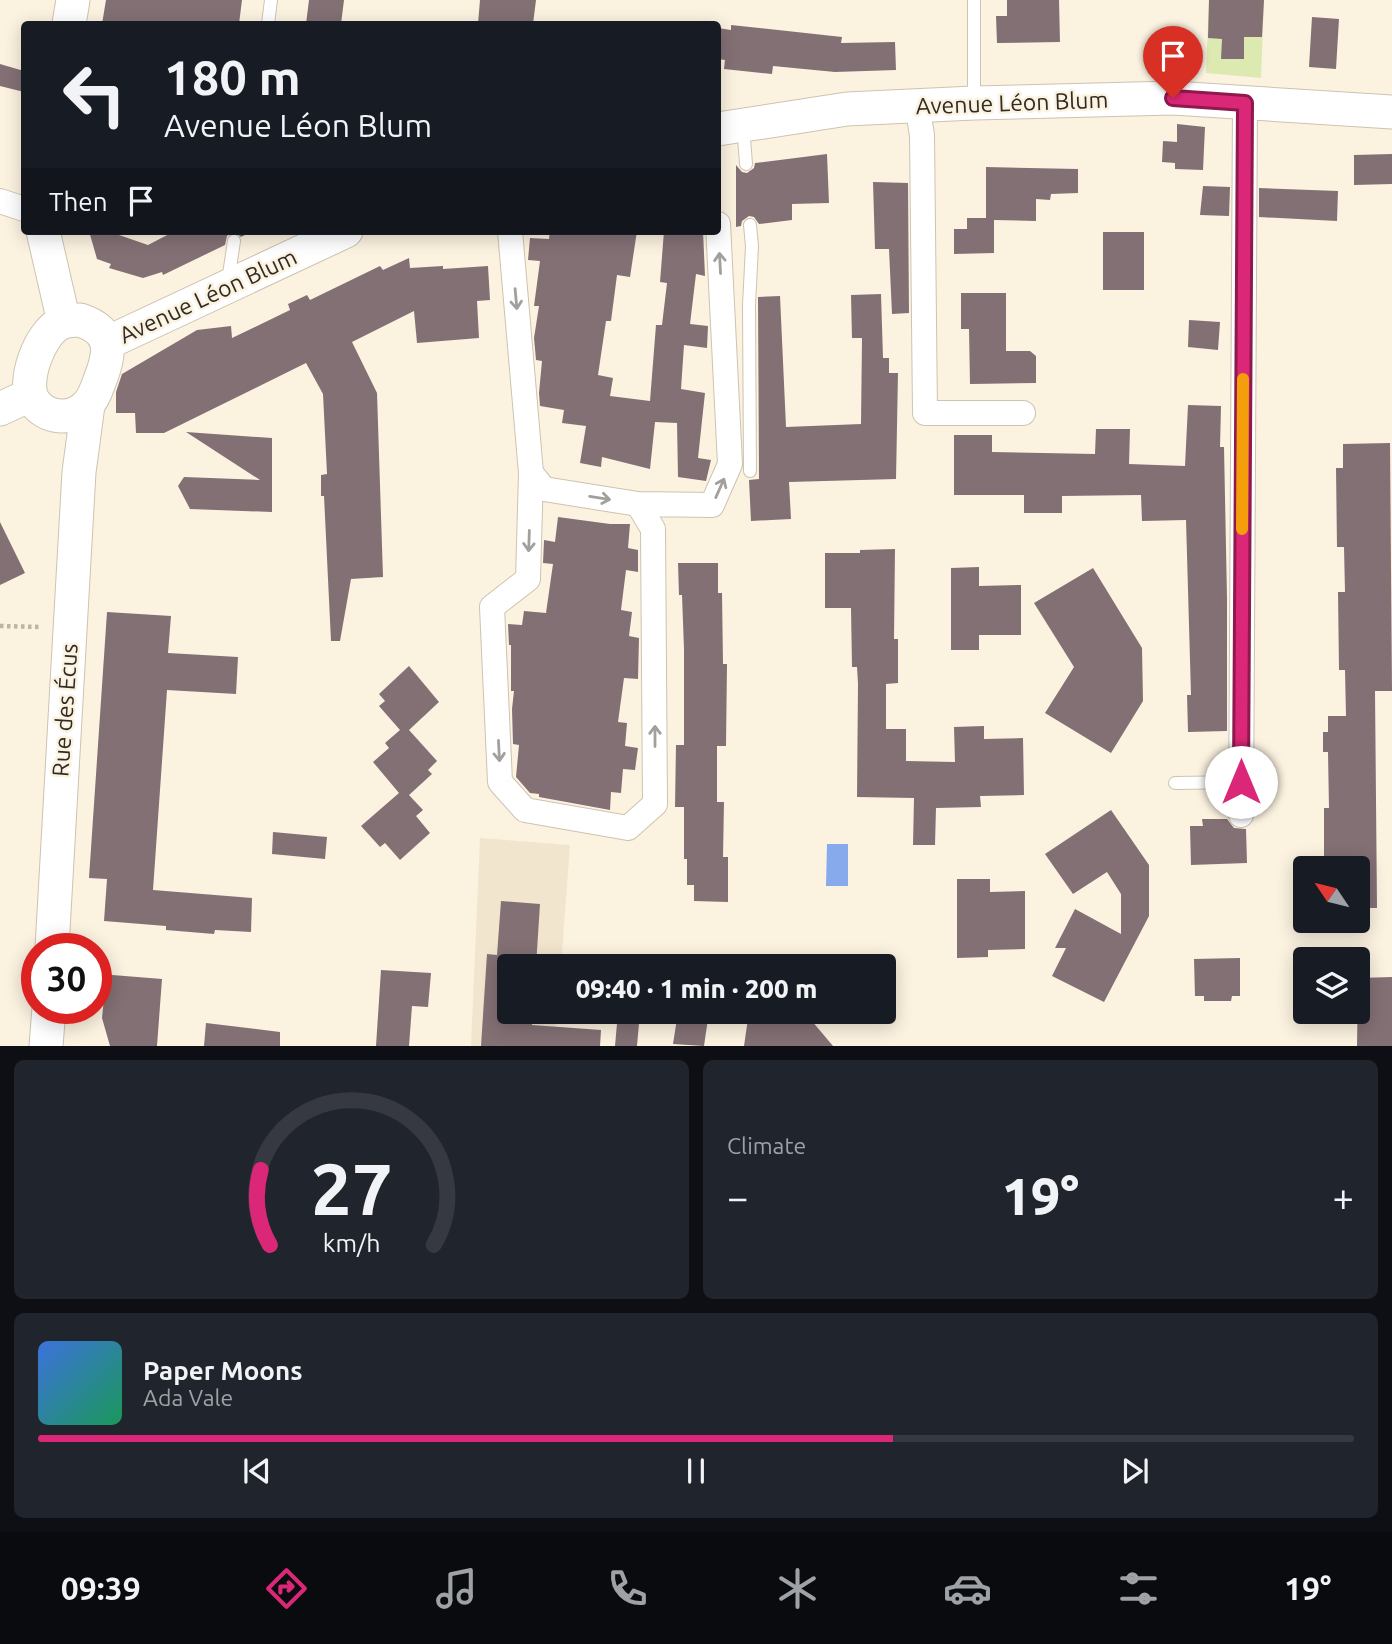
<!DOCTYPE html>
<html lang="en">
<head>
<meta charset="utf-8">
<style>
  :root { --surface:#171b24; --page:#20242c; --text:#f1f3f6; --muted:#9ea1a6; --line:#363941; --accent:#db2777 }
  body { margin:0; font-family:Ubuntu,sans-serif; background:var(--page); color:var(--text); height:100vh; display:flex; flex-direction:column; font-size:26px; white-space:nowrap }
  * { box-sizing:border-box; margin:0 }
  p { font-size:23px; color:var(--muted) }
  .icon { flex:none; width:38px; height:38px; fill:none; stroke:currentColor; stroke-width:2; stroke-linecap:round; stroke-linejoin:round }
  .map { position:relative; height:1046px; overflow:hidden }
  .details { display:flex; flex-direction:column; gap:14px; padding:14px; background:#0d0f14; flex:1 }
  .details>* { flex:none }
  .banner { position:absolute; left:21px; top:21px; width:700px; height:214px; border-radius:7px; box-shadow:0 4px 18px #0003; background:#171b24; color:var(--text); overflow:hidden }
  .needle { width:46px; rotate:305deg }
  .controls { position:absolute; left:1293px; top:856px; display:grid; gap:14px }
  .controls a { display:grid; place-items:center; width:77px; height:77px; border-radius:7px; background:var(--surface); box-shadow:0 4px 18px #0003; font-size:35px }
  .speed { position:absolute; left:21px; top:933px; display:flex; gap:14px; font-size:35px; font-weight:700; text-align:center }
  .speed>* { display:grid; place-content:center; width:91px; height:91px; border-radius:50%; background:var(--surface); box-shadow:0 4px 18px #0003; line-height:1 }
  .speed .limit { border:10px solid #d22; background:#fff; color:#111 }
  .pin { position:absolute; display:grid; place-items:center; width:60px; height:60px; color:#fff; margin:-72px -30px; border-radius:50% 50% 50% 0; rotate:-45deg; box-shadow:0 0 7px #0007 }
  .pin .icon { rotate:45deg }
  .me { position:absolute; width:77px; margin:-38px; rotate:0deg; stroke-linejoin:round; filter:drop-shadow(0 0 5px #0008) }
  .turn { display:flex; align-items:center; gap:24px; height:147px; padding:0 28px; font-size:32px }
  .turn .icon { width:91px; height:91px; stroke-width:2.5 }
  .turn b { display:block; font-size:49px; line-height:60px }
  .then { display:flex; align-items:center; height:66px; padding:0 28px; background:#0003; gap:14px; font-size:26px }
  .big { font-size:52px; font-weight:800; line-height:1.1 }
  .details .widget { flex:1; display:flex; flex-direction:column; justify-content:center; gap:10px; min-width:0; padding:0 24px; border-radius:10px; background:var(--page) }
  .details .dial { align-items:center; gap:0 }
  .dial svg { height:182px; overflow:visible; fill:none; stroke:var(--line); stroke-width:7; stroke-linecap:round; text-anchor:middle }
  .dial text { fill:var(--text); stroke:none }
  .song { display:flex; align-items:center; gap:21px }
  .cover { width:84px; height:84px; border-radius:10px; background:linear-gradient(135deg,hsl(220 70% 55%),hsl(150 70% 35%)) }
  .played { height:7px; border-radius:4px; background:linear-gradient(90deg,var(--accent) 65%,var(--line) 65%) }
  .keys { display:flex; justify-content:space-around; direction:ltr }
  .heat { display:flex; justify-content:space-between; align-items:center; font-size:38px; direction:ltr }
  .details .tiles { flex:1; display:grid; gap:14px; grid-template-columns:1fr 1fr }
  .widget:last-child { grid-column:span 2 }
  .trip { position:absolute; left:497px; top:954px; width:399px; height:70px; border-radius:7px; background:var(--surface); box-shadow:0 4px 18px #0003; font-weight:800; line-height:70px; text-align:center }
  .tab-bar { display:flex; height:112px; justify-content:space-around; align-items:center; background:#090b0e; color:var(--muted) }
  .tab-bar .icon { width:49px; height:49px }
  .tab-bar .on { color:var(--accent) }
  .tab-bar b { font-size:32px; color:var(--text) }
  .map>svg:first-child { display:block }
  .built { fill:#f1e5cd }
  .green { fill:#dceab2 }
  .water { fill:#87aaed }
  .building { fill:#837075 }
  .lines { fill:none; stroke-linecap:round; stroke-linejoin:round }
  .lane-casing { stroke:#ccc3b1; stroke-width:14 }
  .street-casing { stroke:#ccc3b1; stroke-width:26 }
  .secondary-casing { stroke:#ccc3b1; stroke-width:35 }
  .path { stroke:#bcb4a5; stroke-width:4.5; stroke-dasharray:3.5 3.5; stroke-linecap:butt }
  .lane { stroke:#fff; stroke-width:12 }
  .street { stroke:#fff; stroke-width:24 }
  .secondary { stroke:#fff; stroke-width:33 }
  .oneway { stroke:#a2a09d }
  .route-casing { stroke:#8e194d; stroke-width:18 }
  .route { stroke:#db2777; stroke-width:12 }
  .slow { stroke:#f59e0b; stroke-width:12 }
  .labels { text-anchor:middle; stroke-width:5; stroke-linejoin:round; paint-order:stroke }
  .street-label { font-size:23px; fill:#302c25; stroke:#fcf2e0 }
</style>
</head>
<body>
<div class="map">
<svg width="1392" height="1046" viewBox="0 0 1392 1046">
  <rect width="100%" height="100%" fill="#fcf2e0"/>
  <!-- built -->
  <path class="built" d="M480,838L570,845L561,966H509V1012H557L554,1045L471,1046Z"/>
  <!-- green -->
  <path class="green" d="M1209,0H1264L1261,78L1206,73Z"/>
  <!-- water -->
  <path class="water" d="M827,844H848V886H826Z"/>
  <!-- building -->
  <path class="building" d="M106,0H242L239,24H102Z
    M309,0H344L341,24H306Z
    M480,0H536L533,24H478Z
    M1007,0H1059L1060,42L997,43L996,16H1007Z
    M1209,0H1264L1262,37H1244V59H1221L1222,39L1208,38Z
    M1312,17L1339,19L1336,69L1309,67Z
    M731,25L842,37L841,43L895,42L896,70L835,72L773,66L772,74L724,69L725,60L718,59V28L731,30Z
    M0,64L24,71V92L0,86Z
    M1177,124L1205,127L1203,170L1175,169V163L1162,162L1163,141L1177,142Z
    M827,154L829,203L792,204V220L759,224L754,217L749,216L742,221L741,226L736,227V165L742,172L747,173L754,168L755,163Z
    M1392,154V184L1354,185V155Z
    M986,167L1078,169V193L1051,194L1050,200L1036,199V221L994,220V253L954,254V229H967V218H986Z
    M873,182L908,183L909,313L892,314L889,249H875Z
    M1203,186L1230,187L1229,216L1200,215Z
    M1259,188L1338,191L1337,221L1259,217Z
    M89,231H118L119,235L148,245L175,231H253L241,237L236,233H230L227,236L225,245L163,275L162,272L143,278L109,268L111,264L97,259Z
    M550,231H637L630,277L617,275L611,321H606L598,375L613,378L610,396L650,401L656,325H662L667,283L660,282L664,231H703L705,276L696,274L690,324L708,326L707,348L684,345L681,389L705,393L698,458L711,460L706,481L678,477L677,423L655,422L650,469L602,457L601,467L580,463L586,426L562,423L564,410L540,406L539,393L542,361L536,360L534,338L539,306H534L540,261L528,260L530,238L549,239Z
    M1103,232H1144V290H1103Z
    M409,258L410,268L443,266V269L488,266L490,300L477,301L479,338L417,343L414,311L352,342L377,393L383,577L351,579L340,641H331L324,496H321V475L327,474L323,394L306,363L164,433H136L135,413H116V392L122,374L197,330L231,326L232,338L290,310L288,304L307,295L310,300L380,266L383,270Z
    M961,293H1006V351H1030L1036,356V383L970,384L969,329H961Z
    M881,294L883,358H889V373H898L896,479L789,482L791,519L751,521L749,480L759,479L758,297L780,296L786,427L861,424L862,338H852L851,295Z
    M1189,320L1220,322L1218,350L1188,347Z
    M1188,405L1221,406L1220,447H1224L1227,598V731L1188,732L1187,695H1191L1186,520L1142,521L1141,495L1062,496V513H1024V495H954V435H992V452L1095,454L1096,429H1130L1129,464L1185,466Z
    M186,432L272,438V512L190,509L178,486L184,477L260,480Z
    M1390,443L1392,691H1375L1377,908H1358V868H1324V808H1329L1328,752H1323V732H1328V716H1346L1345,670H1339L1338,592H1345L1344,547H1337L1336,468H1343V444Z
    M558,517L610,524H630L628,548L638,550V572L626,570L621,610L632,612L629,636L639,638L638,679L624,678L618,722L627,723L625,746L638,748L635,770L623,769L621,793L611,792L610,810L539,797V794L530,793L516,777L519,745L513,744L512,709L514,691H511V645H509L508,624L522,625L524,611L546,613L553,564L543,563L544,540L555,542Z
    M0,522L25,573L0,585Z
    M895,549L894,639H898V683L886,684V729H906V761L955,762L954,727L984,726V739L1023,738L1024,795L980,796L981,807L936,808L935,845H913L914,798L857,797L858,684L857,667H852L851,608H825V553H860V550Z
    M678,563H718V593H722L723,664H727L726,746H717V802H724L723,857H728V902L694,901V885H687V859H684V807H675L676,745H684V649L682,595H679Z
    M979,567V586L1021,585V635H979V650H951V568Z
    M1093,568L1142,648L1143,701L1111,753L1045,713L1074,667L1034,603Z
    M107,612L171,616L168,653L238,657L236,694L167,690L153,890L252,898L251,932L215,930L214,934L166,930V926L104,921L107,879L89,878Z
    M409,666L439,702L409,730L437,761L428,770L432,774L409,795L423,810L416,816L430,833L400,860L385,843L380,847L361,826L399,793L373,762L389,748L385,743L400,730L379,706L385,701L379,694Z
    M1111,810L1149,865V916L1104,1002L1052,976L1066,948H1055L1075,909L1121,934V894L1107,872L1073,894L1045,854Z
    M1202,819H1227L1234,828L1246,829L1247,863L1191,865L1190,826H1203Z
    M273,832L327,837L325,859L272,854Z
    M957,879H990V892L1025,891V949L988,950V957L957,958Z
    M501,901L540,904L536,966H509V1012H533L532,1025L601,1030L600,1046H481L487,954L497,955Z
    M1240,958V996H1232L1231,1001H1204V996H1195L1194,959Z
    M381,970L431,973L428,1007L412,1006L409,1046H376Z
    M100,974L162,979L157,1046H110L102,1018L105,988Z
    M1392,977V1046H1357L1358,978Z
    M618,1012H640L637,1046H615Z
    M678,1012H709L704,1046L673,1044Z
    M749,1012L806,1014L833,1046H744Z
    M206,1023L280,1032V1046H204Z"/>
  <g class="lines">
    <!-- lane casing -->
    <g class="lane-casing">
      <path id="lane" d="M974,0V102
        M268,24L271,0
        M743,125L746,164
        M228,281L234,241
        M750,471L749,305L752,246L750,225
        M1175,783L1241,782"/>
    </g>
    <!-- street casing -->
    <g class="street-casing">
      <path id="street" d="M917,105L922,135L925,413H1023
        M0,201L24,209
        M510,231L531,473L544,489L638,504L712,505L730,464L718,224
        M531,473L528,579L492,607L500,782L525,810L628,828L655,804L653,529L638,504
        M1241,815L1245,103"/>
    </g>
    <!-- secondary casing -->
    <g class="secondary-casing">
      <path id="secondary" d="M69,24L73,0
        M718,129L847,109L974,103L1173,98L1392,112
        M43,231L64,322
        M80,320C114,331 111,352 100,380C97,388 94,398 88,404C73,422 45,419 33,400C22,381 40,334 59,324C66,320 73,320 80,320Z
        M107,343L346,231
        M0,409L30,395
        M52,948L79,472L88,405
        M46,1046L49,1008"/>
    </g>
    <!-- path -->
    <path class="path" d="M0,626L42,627"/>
    <!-- lane -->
    <use href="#lane" class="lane"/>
    <!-- street -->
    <use href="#street" class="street"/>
    <!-- secondary -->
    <use href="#secondary" class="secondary"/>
  </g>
  <!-- one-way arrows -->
  <defs><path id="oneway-shaft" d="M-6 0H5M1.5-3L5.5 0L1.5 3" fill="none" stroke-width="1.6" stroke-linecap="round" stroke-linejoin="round" transform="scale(1.75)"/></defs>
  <g class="oneway">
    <use href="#oneway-shaft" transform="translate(720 263) rotate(-93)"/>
    <use href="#oneway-shaft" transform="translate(516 299) rotate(85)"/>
    <use href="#oneway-shaft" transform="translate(720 488) rotate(-66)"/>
    <use href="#oneway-shaft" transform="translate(600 498) rotate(9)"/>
    <use href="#oneway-shaft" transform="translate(529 541) rotate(92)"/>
    <use href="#oneway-shaft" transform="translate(655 736) rotate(-90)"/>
    <use href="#oneway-shaft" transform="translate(499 751) rotate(87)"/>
  </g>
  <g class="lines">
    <!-- route casing -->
    <g class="route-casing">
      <path id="route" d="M1173,98L1245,103L1241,782"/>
    </g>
    <!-- route -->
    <use href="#route" class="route"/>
    <!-- slow -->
    <path class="slow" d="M1242,529L1243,379"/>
  </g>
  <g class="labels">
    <!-- street labels -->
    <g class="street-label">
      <text transform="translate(1012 103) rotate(-2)" y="8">Avenue Léon Blum</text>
      <text transform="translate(208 296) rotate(-25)" y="8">Avenue Léon Blum</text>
      <text transform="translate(65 710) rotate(-86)" y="8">Rue des Écus</text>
    </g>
  </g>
</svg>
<div class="controls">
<a><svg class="needle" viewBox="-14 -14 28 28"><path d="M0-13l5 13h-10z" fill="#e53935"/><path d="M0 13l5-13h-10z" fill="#9ea1a6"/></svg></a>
<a><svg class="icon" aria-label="layers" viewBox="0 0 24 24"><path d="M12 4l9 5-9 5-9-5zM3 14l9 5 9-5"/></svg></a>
</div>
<div class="speed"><div class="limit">30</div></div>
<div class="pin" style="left:1173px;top:98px;background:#d93025"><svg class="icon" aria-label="arrive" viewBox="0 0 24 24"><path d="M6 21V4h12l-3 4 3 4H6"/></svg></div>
<svg class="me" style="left:1241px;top:782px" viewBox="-20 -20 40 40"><circle r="19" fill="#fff"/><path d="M0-13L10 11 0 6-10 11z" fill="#db2777"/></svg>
<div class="trip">09:40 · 1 min · 200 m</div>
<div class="banner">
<div class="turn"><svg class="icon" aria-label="left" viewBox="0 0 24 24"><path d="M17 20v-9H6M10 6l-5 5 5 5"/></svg><div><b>180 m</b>Avenue Léon Blum</div></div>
<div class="then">Then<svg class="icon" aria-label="arrive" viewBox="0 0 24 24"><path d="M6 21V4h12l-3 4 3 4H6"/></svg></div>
</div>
</div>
<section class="details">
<div class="tiles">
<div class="widget dial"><svg viewBox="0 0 100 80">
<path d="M14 69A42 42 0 1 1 86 69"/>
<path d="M14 69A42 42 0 0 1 10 36" stroke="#db2777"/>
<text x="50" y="56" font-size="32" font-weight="700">27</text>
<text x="50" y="72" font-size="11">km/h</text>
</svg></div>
<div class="widget"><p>Climate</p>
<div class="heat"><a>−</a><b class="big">19°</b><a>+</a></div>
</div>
<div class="widget">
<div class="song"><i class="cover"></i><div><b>Paper Moons</b><p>Ada Vale</p></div></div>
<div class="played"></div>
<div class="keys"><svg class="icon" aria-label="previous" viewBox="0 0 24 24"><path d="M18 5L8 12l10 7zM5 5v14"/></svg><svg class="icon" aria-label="pause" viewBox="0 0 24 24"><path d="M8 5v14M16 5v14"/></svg><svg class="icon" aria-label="next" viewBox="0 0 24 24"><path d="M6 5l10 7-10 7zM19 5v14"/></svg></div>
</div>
</div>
</section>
<nav class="tab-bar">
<b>09:39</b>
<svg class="icon on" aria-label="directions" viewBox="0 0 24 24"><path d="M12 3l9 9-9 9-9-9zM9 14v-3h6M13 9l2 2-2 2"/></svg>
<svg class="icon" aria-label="music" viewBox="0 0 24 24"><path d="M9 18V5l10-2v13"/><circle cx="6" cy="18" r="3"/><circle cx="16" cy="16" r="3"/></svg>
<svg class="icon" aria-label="phone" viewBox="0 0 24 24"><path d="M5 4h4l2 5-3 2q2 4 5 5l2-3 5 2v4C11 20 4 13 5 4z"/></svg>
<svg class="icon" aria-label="climate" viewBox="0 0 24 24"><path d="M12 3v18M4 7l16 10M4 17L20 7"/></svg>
<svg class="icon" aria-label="car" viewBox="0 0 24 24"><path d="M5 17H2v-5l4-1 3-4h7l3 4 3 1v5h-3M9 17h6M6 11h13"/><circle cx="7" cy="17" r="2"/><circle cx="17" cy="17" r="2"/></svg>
<svg class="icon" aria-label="filters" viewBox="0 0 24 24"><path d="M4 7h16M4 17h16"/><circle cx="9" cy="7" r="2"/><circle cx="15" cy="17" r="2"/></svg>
<b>19°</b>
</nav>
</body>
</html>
